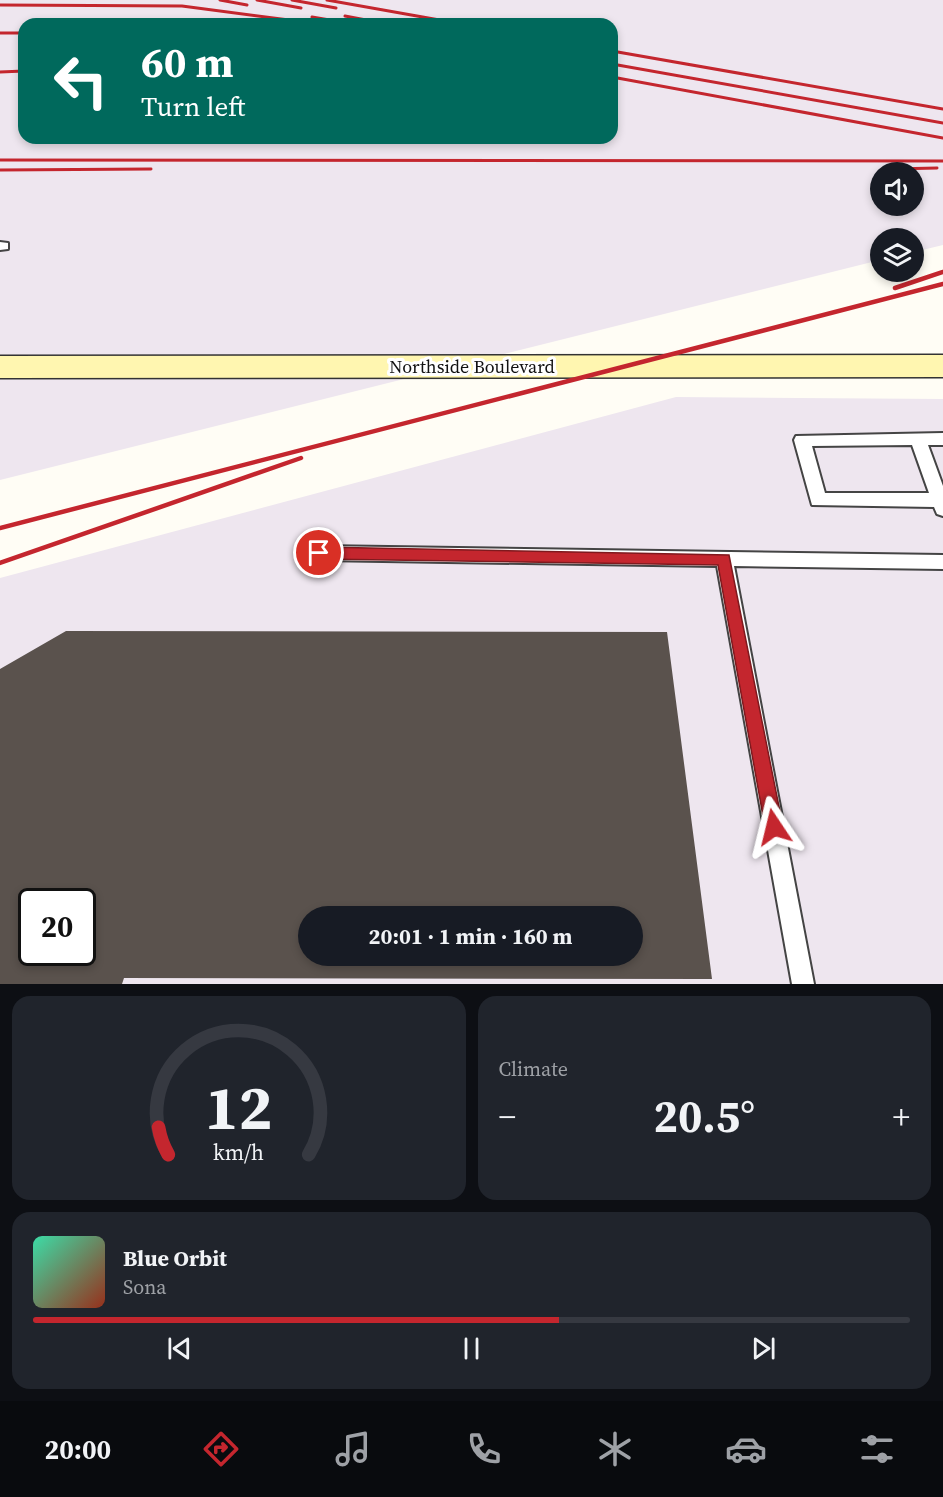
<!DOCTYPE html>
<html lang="en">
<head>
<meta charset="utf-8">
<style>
  :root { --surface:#171b24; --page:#20242c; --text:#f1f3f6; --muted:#9ea1a6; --line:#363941; --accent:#c4262e }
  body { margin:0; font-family:"Source Serif 4",serif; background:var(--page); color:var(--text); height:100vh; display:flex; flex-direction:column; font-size:22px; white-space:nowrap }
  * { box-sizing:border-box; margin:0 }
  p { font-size:20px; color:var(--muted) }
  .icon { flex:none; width:33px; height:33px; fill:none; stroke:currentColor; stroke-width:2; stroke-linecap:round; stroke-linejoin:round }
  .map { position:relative; height:984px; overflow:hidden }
  .drawer { display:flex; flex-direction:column; gap:12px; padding:12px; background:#0d0f14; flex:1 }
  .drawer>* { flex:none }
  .guide { position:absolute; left:18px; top:18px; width:600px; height:126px; border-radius:18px; box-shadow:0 3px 9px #0003; background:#00695c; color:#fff; overflow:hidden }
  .controls { position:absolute; left:870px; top:162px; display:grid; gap:12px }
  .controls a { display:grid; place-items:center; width:54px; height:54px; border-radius:50%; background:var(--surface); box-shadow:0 3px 9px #0003; font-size:30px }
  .speed { position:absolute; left:18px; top:888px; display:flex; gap:12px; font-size:30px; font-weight:700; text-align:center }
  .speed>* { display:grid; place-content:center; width:78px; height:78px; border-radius:50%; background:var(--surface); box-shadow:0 3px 9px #0003; line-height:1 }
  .speed .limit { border:3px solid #111; border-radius:9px; background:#fff; color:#111 }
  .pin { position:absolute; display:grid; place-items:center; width:51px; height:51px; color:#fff; margin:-26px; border:3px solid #fff; border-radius:50%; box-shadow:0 2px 6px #0007 }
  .me { position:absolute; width:66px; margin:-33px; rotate:350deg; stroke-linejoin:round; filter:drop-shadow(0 0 4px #0008) }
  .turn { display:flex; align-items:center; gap:21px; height:126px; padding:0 24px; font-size:27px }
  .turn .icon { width:78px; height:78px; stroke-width:2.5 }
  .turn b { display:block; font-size:42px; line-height:51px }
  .big { font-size:45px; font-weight:700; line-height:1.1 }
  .drawer .card { flex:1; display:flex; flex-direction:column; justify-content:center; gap:9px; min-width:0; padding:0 21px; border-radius:18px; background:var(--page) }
  .drawer .dial { align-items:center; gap:0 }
  .dial svg { height:156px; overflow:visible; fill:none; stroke:var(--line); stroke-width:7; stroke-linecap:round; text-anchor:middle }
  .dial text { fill:var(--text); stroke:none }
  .song { display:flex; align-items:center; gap:18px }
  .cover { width:72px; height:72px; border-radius:9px; background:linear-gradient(135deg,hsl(160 70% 55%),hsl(10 70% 35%)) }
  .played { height:6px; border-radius:3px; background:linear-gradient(90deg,var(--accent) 60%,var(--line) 60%) }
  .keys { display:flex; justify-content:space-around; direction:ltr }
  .heat { display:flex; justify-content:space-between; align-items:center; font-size:33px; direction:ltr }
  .drawer .tiles { flex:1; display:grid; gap:12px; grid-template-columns:1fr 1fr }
  .card:last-child { grid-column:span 2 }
  .trip { position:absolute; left:298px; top:906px; width:345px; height:60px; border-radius:30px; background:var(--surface); box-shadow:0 3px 9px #0003; font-weight:700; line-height:60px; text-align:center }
  .menu { display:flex; height:96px; justify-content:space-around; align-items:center; background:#090b0e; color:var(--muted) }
  .menu .icon { width:42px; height:42px }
  .menu .selected { color:var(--accent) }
  .menu b { font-size:27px; color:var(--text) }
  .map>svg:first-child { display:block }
  .industrial { fill:#eee6ef; fill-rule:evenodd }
  .building { fill:#5a524d; fill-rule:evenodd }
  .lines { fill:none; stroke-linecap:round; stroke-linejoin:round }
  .service-casing { stroke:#444; stroke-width:4 }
  .secondary-casing { stroke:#333; stroke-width:3 }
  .service { fill:#fff; fill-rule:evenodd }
  .secondary { fill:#fff6b0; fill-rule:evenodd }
  .rail-far1 { stroke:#c4262e; stroke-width:3 }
  .rail { stroke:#c4262e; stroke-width:4.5 }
  .route { fill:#c4262e; stroke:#7f191e; stroke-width:1.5 }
  .labels { text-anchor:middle; stroke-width:6; stroke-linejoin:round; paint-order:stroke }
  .street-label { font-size:18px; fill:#111; stroke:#fff }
</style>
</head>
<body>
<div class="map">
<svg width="943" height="984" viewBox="0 0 943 984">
  <rect width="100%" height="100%" fill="#fffdf5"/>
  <!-- industrial -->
  <path class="industrial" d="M0,0H943V245L914,252V238H880V260L0,480ZM24,24H612V138H24ZM880,172H914V206H880Z
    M676,397L943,399V984H0V578ZM32,902H82V952H32ZM309,916H633V956H309Z"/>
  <!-- building -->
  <path class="building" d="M66,631L667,632L712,979L124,978L122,984H0V669ZM32,902H82V952H32ZM309,916H633V956H309Z"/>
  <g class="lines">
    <!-- service casing -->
    <g class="service-casing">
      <path id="service" d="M0,242L8,243V249L0,250Z
        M943,433V445H928L943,486V516L937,514L934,507L812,505L794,440L796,436ZM912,445L929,493H825L812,446Z
        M319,546L943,555V569L734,566L814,984H792L717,566L319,560L313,558L310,553L313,548Z"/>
    </g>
    <!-- secondary casing -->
    <g class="secondary-casing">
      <path id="secondary" d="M943,355V377L0,378V356Z"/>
    </g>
    <!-- service -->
    <use href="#service" class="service"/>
    <!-- secondary -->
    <use href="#secondary" class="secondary"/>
    <!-- rail-far1 -->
    <path class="rail-far1" d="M220,0L247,5
      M257,0L301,8
      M292,0L336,8
      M327,0L462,24
      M0,5L182,6L320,24
      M345,16L387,24
      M312,17L353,24
      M0,33H24
      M612,51L943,109
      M612,64L943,123
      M0,72L24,71
      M612,77L943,138
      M0,160L943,161
      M892,169L937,168
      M0,170L151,169"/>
    <!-- rail -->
    <path class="rail" d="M895,288L943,272
      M0,528L943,284
      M0,563L301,458"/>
  </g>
  <!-- route -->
  <path class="route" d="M319,547L729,555L783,827L780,833L774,836L768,833L765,827L718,565L319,559L312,553Z"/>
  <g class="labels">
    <!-- street labels -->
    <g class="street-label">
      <text x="472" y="373">Northside Boulevard</text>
    </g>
  </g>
</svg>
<div class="controls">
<a><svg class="icon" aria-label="sound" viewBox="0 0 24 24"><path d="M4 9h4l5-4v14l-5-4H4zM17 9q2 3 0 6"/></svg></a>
<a><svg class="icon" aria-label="layers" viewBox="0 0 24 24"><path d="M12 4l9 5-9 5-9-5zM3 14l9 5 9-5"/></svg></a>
</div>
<div class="speed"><div class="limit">20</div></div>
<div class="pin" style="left:319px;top:553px;background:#d93025"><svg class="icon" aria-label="arrive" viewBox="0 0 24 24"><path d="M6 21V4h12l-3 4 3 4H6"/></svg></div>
<svg class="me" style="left:774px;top:827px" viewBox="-20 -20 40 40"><path d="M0-17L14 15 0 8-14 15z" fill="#c4262e" stroke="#fff" stroke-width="4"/></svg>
<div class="trip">20:01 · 1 min · 160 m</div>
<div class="guide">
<div class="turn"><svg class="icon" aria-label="left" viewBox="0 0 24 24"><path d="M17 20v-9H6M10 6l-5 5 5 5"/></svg><div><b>60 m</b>Turn left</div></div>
</div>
</div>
<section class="drawer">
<div class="tiles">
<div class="card dial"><svg viewBox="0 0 100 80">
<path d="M14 69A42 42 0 1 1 86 69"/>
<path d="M14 69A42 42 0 0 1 9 55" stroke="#c4262e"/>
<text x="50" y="56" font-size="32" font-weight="700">12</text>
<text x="50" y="72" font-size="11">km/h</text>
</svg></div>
<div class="card"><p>Climate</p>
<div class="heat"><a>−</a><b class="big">20.5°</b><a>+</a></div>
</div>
<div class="card">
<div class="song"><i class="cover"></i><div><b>Blue Orbit</b><p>Sona</p></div></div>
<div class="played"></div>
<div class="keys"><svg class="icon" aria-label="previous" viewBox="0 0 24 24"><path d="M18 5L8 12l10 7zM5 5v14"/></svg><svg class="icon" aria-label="pause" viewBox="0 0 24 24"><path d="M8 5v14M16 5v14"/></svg><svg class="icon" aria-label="next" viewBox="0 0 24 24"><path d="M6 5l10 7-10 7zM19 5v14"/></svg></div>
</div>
</div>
</section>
<nav class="menu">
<b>20:00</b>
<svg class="icon selected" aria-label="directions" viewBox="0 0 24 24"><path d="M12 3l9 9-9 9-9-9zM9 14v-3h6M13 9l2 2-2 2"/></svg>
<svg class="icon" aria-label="music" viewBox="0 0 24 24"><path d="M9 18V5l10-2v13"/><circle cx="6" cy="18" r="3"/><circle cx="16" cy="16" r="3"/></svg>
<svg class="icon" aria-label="phone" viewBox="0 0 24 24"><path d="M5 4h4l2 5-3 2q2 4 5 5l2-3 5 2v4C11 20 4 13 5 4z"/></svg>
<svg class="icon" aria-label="climate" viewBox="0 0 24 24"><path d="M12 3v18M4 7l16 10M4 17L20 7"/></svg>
<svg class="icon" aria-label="car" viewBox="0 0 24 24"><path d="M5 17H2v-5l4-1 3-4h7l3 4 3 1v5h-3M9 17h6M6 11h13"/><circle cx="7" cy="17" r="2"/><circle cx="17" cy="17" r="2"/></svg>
<svg class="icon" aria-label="filters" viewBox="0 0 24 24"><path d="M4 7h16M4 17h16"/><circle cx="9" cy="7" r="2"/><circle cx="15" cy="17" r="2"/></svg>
</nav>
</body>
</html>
